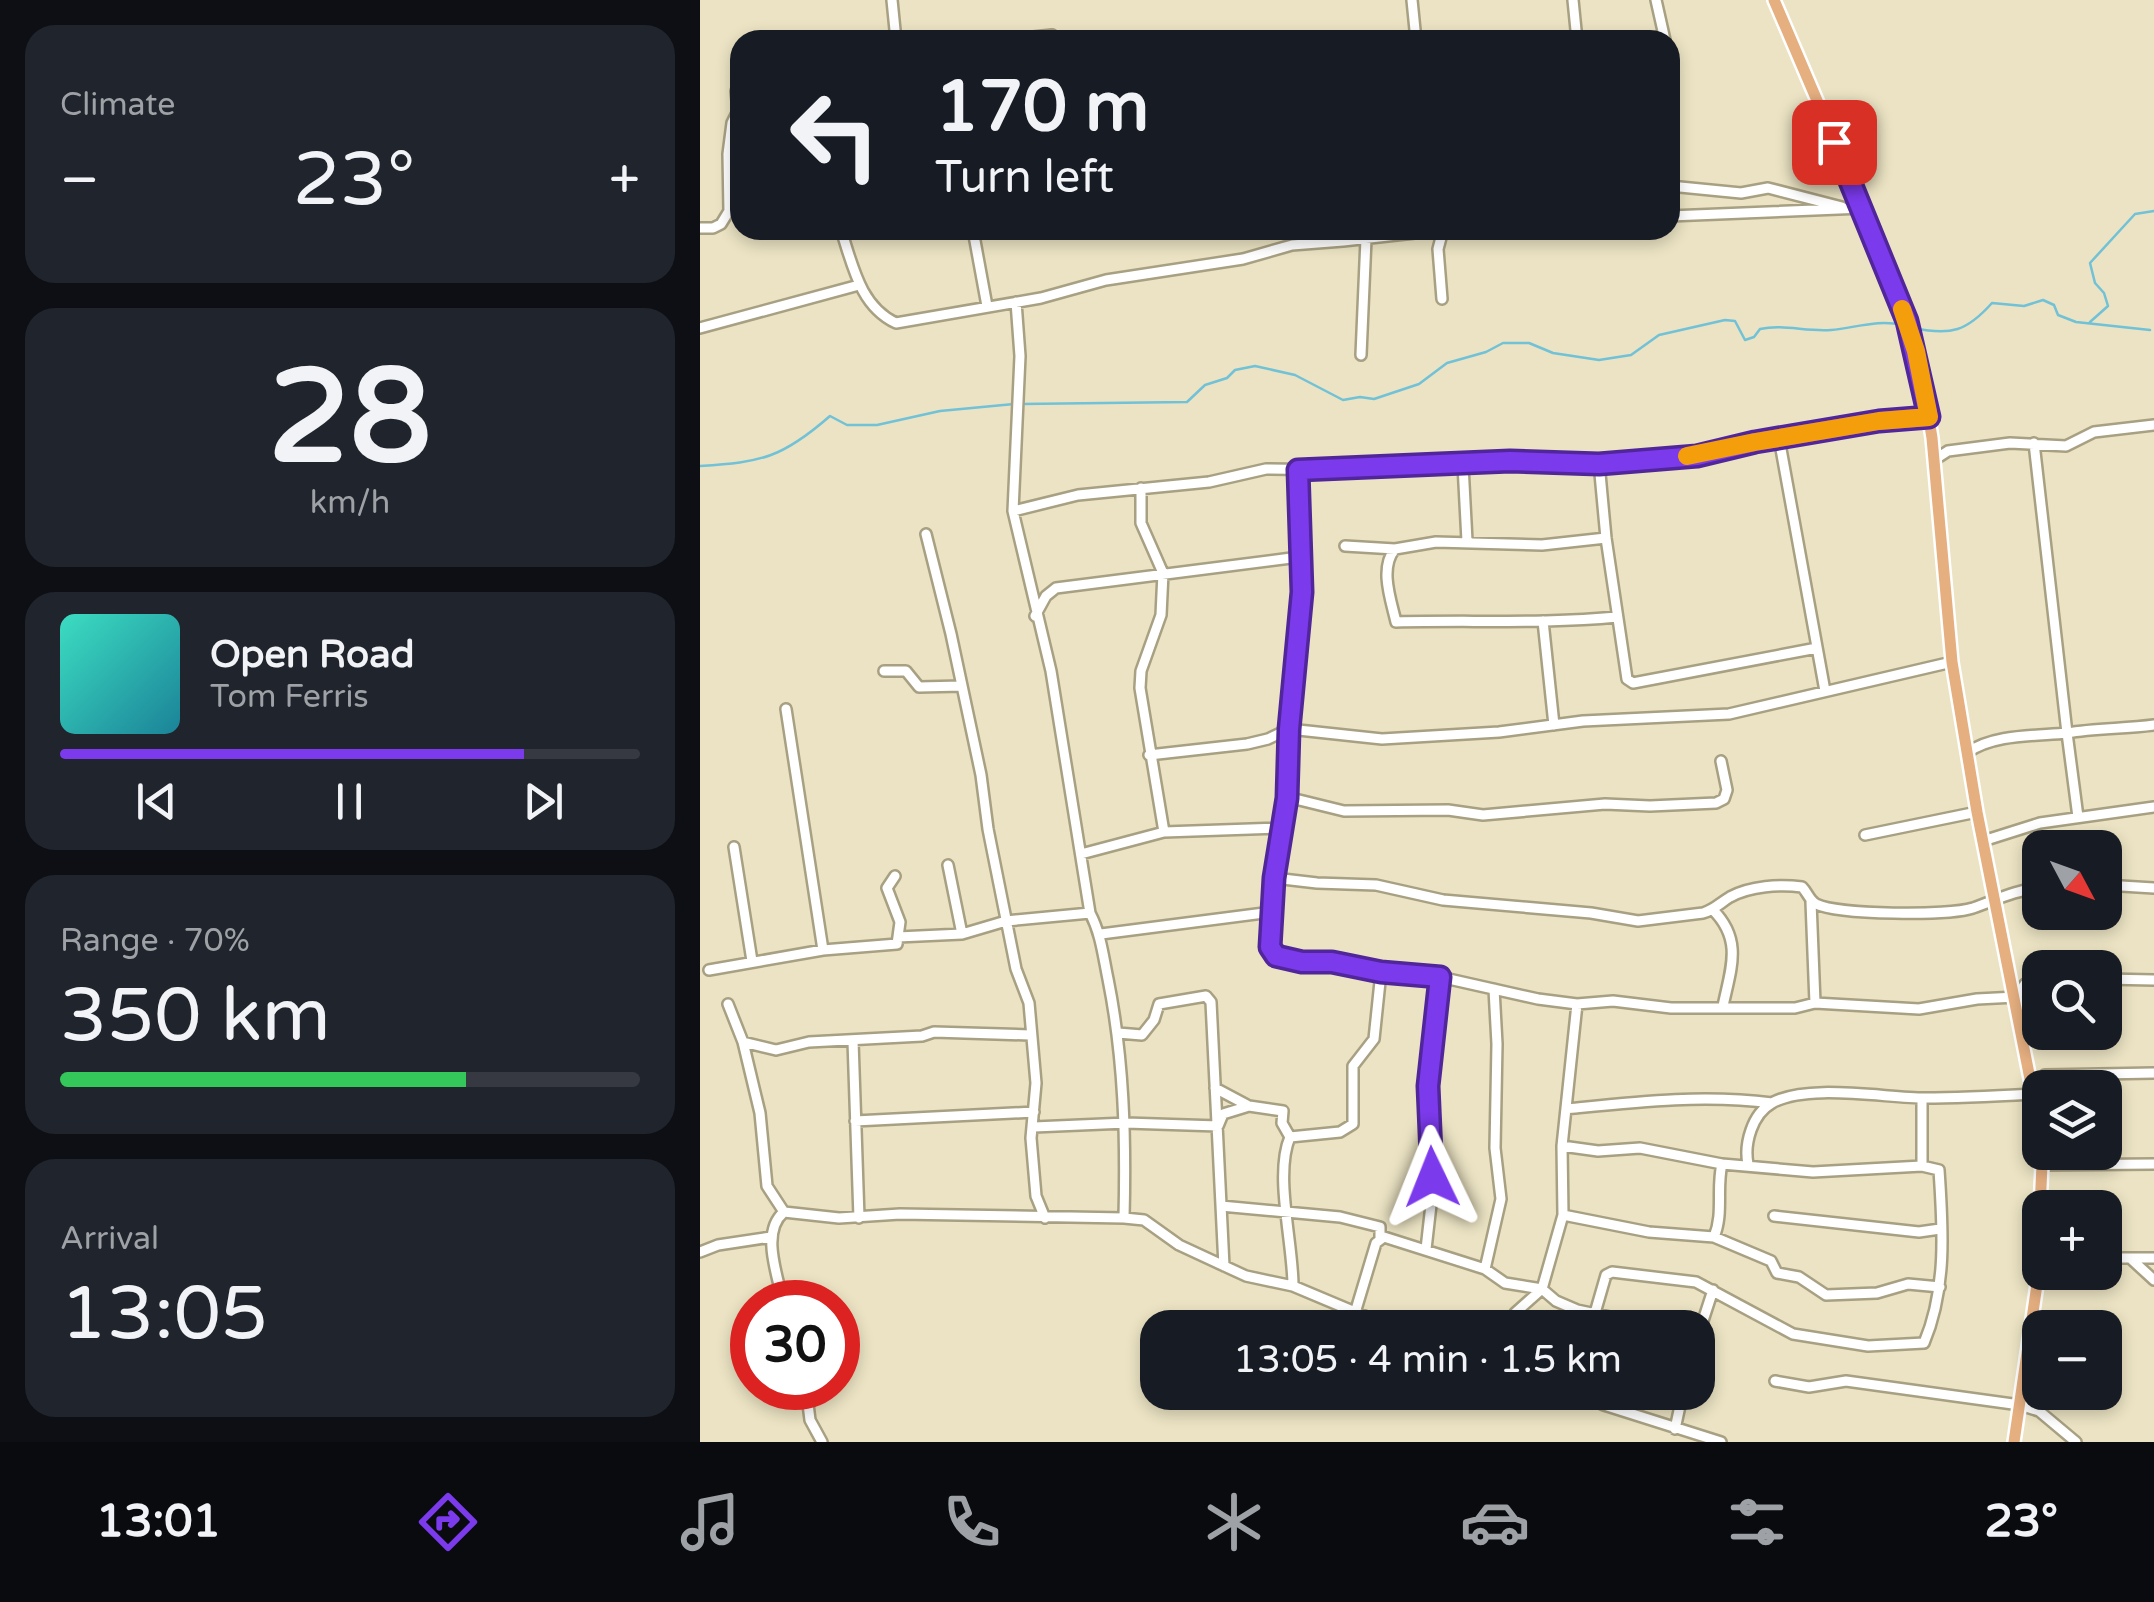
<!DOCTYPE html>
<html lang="en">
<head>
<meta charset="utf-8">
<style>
  :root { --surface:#171b24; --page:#20242c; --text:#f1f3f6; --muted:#9ea1a6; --line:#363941; --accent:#7c3aed }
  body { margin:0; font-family:"Varela Round",sans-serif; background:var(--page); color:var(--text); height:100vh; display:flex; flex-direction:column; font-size:38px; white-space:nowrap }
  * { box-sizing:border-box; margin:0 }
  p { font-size:32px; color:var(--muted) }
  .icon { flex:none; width:55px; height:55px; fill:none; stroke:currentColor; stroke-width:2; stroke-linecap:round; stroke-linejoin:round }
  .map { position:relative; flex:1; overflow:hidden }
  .panel { display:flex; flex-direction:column; gap:25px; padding:25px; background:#0d0f14; width:700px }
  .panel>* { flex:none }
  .guide { position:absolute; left:30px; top:30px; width:950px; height:210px; border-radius:30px; box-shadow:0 5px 15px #0003; background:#171b24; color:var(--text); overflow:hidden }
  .needle { width:65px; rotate:131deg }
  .buttons { position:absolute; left:1322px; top:830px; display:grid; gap:20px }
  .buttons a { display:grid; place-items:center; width:100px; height:100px; border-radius:20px; background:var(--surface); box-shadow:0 5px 15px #0003; font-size:50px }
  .speed { position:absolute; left:30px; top:1280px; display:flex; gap:20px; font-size:50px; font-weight:700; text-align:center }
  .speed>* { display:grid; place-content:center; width:130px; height:130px; border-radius:50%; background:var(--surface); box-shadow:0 5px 15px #0003; line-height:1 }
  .speed .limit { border:15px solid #d22; background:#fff; color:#111 }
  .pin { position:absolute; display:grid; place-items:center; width:85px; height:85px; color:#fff; margin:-42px; border-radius:20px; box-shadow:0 5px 15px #0006 }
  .me { position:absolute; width:110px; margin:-55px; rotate:358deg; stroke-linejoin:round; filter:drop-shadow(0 0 8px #0008) }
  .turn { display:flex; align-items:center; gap:35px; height:210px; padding:0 40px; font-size:45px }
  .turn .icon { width:130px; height:130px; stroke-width:2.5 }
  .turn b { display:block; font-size:70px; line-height:85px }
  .big { font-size:75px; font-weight:600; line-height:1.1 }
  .panel .widget { flex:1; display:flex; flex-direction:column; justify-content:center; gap:15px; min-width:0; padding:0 35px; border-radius:30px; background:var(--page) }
  .panel .dial { align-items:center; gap:0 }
  .dial b { font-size:130px; line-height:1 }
  .song { display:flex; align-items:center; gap:30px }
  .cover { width:120px; height:120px; border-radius:15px; background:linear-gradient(135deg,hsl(170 70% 55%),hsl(190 70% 35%)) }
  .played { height:10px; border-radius:5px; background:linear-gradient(90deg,var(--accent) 80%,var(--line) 80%) }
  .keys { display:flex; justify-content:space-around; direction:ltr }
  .heat { display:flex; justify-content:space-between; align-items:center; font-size:55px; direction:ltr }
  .charge { height:15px; border-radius:8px; background:linear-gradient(90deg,#34c759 70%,var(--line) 0) }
  .trip { position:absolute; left:440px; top:1310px; width:575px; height:100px; border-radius:30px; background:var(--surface); box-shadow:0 5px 15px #0003; font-weight:600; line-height:100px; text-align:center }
  .menu { display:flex; height:160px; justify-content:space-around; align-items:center; background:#090b0e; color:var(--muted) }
  .menu .icon { width:70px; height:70px }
  .menu .on { color:var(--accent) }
  .menu b { font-size:45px; color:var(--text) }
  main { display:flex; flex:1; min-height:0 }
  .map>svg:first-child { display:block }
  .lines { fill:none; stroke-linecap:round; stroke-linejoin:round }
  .stream { stroke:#71c1d7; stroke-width:2.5 }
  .minor-casing { stroke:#a8a082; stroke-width:14 }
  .major-casing { stroke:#fff; stroke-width:16 }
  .minor { stroke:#fff; stroke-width:9 }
  .major { stroke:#e5af80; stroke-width:11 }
  .route-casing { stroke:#51269a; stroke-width:25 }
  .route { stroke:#7c3aed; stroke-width:18 }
  .slow { stroke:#f59e0b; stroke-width:18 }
</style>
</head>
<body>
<main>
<section class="panel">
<div class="widget"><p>Climate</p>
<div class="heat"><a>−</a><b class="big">23°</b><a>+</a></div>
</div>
<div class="widget dial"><b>28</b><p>km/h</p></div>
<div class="widget">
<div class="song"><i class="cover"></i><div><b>Open Road</b><p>Tom Ferris</p></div></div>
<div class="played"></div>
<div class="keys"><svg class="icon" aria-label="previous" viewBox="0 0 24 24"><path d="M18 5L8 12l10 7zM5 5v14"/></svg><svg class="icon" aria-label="pause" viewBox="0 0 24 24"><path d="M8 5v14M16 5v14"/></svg><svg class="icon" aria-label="next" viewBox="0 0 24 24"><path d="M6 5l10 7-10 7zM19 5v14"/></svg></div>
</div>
<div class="widget"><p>Range · 70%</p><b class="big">350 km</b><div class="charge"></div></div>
<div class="widget"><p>Arrival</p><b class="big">13:05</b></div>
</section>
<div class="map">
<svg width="1454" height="1442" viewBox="0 0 1454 1442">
  <rect width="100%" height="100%" fill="#ebe3c3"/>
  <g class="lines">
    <!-- stream -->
    <path class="stream" d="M1390,322L1408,306L1404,293L1395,283L1390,263L1435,214L1454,211
      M1214,328C1251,336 1267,331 1292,303L1324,306L1343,300L1354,305L1358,315L1376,322L1450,330
      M322,404L487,402L505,385L527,378L535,370L555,366L595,375L643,400L660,397L674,399L719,384L747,363L786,352L803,343H829L853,353L899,360L931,355L959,335L1025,320L1035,321L1045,340L1054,337L1060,329C1084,324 1106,332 1131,330C1155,328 1178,319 1202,325
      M0,466C62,462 82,458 130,416L147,425H177L240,411L314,404"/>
    <!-- minor casing -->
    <g class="minor-casing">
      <path id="minor" d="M192,0L196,40
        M712,0L716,40
        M873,0L877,40
        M956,0L965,40
        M303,40L352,35L353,40
        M970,186L1041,193L1068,188L1142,207
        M970,216L1163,208
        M0,228H13L21,224L29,211L28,154L32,123L38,111L36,91L40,87
        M141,230C153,266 160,306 196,323L341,298L406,280L543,259L592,245L643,241
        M273,230L287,306
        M642,230L643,241L742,230
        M742,299L738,249L743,230
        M316,302L320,356L313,511L351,671L390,913C401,934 403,955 408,979C424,1059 426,1137 424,1218
        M0,328L159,285
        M661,355L666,239
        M1079,438L1125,691
        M1334,443L1367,733C1396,728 1424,729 1454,725
        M1234,460L1248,451L1310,443L1366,446L1394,432L1454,425
        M899,463L906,538L927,679L933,683L1117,648
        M763,465L767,541
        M598,470L602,592L589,729L587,797L574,878L569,947L576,956L602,962H631L681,972L740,977L838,999L877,1004L913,1001L971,1008H1095L1115,1003L1219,1009L1277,999L1316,997L1325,984L1340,982
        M441,488V523L463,573L461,615L441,671L440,688L464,832
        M313,511L378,495L509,482L566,469L637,470L810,461L899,463L1007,454L1055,442L1179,421L1229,417
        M226,534L251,634L281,775L288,829L316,969L329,1003L336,1083L331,1138L336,1196L345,1218
        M906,538L842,545L736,542L695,549C679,568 691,600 696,622C769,620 844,624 917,617
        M645,546L695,549
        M335,616L346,596L356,588L599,557
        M843,621L854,725
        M184,671H206L219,687L262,686
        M86,709L123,950
        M1267,753C1292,734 1336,736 1367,733L1378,817
        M449,755L547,744L568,739L589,729L682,739L799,732L883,721L1029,714L1252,662
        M587,797L644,811L748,810L783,815L905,804L950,806L1016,803L1024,799L1027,790L1021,761
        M1165,835L1277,812
        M1283,841L1340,823L1454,807
        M34,847L52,961
        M381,854L464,832L582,828
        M248,865L262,934
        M574,878L617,883L676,885L743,900L891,913L938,921L1003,913C1014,910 1020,903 1030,897C1050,886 1080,884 1102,887C1108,893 1109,900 1116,904C1139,915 1248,916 1273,908C1296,900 1315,890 1340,888
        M1405,885L1454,888
        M1111,902L1115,1003
        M1013,910C1043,940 1031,968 1023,1006
        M401,934L572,912
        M198,937L262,934L306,921L390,913
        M9,970L123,950L197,944L200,922L187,888L195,876
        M1405,979L1454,980
        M28,1004L43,1042L60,1113L67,1186L84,1212
        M418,1033L442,1035L454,1020L459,1004L506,996L511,1002L524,1266
        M153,1041L159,1218
        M43,1042L76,1050L109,1042L222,1036L234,1032L330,1035
        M515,1088L547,1105
        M866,1109C935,1102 1002,1094 1072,1103
        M155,1121L334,1112
        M334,1127L426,1123L518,1126L523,1114L549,1106L583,1111L582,1123L590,1137
        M862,1146L898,1151L940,1148L1022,1164L1113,1172L1222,1166
        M1048,1164C1044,1144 1052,1114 1072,1103C1107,1083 1185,1098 1225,1098C1261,1098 1297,1096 1333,1094L1345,1075L1454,1073
        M1342,1165L1454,1164
        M521,1206L640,1217L680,1227V1239
        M863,1215L949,1232L1014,1237L1071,1261L1077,1273L1099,1277L1126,1295L1177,1293L1208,1284L1240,1287
        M1074,1216L1219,1232L1240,1229
        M1014,1237C1024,1213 1016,1189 1022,1164
        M726,1249L732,1196L728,1086L740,977
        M0,1252L18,1245L71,1237
        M1405,1258H1454
        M1430,1258L1454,1280
        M785,1269L801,1199L795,1148L797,1044L794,989
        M593,1286C593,1243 574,1174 590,1137L640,1132L653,1124V1066L674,1039L681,972
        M83,1302C78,1276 60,1232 84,1212L139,1218L200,1214L424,1218L444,1220L479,1245L546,1276L593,1286L693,1328
        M655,1313L676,1243L684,1237L785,1269L805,1283L842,1289L856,1301L877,1310L963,1328
        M895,1313L906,1275L912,1272L996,1282L1093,1334L1168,1346L1224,1343C1247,1289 1243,1228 1239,1170L1222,1166V1098
        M811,1328L815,1313L842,1289L863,1215L862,1146L877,1004
        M998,1336L1013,1290
        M1075,1381L1109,1387L1146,1381L1320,1405L1339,1411L1376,1442
        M106,1388L110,1420L122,1442
        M875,1392L904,1405L1021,1442
        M975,1429L983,1392"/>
    </g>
    <!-- major casing -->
    <g class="major-casing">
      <path id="major" d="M1074,0L1163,208L1207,321L1222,376L1232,438L1252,662L1277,812L1333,1094L1342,1165L1340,1208
        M1314,1442L1340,1264"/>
    </g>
    <!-- minor -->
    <use href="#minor" class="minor"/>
    <!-- major -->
    <use href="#major" class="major"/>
  </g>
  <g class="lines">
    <!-- route casing -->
    <g class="route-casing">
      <path id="route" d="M732,1177L728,1086L740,977L681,972L632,962H602L576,956L570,947L574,878L587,798L589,729L602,592L598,470L810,461L899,464L997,456L1055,442L1179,421L1229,417L1207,321L1134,142"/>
    </g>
    <!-- route -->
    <use href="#route" class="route"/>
    <!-- slow -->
    <path class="slow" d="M987,456L1055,442L1179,421L1229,417L1216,351L1202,309"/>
  </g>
</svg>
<div class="buttons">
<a><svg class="needle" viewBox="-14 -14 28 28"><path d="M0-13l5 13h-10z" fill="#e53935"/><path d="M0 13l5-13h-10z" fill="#9ea1a6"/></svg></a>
<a><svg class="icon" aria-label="search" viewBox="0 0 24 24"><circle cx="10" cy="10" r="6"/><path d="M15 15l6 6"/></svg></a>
<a><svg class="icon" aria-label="layers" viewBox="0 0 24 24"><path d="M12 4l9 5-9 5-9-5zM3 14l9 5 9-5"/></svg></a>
<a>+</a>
<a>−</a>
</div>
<div class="speed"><div class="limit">30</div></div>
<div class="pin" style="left:1134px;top:142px;background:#d93025"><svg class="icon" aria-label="arrive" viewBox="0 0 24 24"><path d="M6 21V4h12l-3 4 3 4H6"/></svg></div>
<svg class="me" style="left:732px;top:1177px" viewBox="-20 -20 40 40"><path d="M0-17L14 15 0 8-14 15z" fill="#7c3aed" stroke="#fff" stroke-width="4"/></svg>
<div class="trip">13:05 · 4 min · 1.5 km</div>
<div class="guide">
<div class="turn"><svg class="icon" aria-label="left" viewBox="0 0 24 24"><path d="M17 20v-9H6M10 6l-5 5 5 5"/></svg><div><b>170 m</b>Turn left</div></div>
</div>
</div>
</main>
<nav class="menu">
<b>13:01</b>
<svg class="icon on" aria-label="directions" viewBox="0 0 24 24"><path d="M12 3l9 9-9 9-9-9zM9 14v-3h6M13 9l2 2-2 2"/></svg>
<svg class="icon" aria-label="music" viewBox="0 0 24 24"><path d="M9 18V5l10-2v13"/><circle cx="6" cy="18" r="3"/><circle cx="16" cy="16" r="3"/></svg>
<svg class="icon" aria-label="phone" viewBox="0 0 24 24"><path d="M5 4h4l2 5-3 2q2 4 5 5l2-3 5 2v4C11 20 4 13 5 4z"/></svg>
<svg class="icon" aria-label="climate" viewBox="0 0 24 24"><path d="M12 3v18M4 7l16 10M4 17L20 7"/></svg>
<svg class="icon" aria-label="car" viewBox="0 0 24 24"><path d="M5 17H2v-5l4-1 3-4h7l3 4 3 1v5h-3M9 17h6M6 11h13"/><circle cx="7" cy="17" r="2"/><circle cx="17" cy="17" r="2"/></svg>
<svg class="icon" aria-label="filters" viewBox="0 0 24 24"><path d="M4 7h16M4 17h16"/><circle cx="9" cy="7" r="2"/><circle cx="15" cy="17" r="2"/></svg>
<b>23°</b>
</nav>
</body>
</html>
